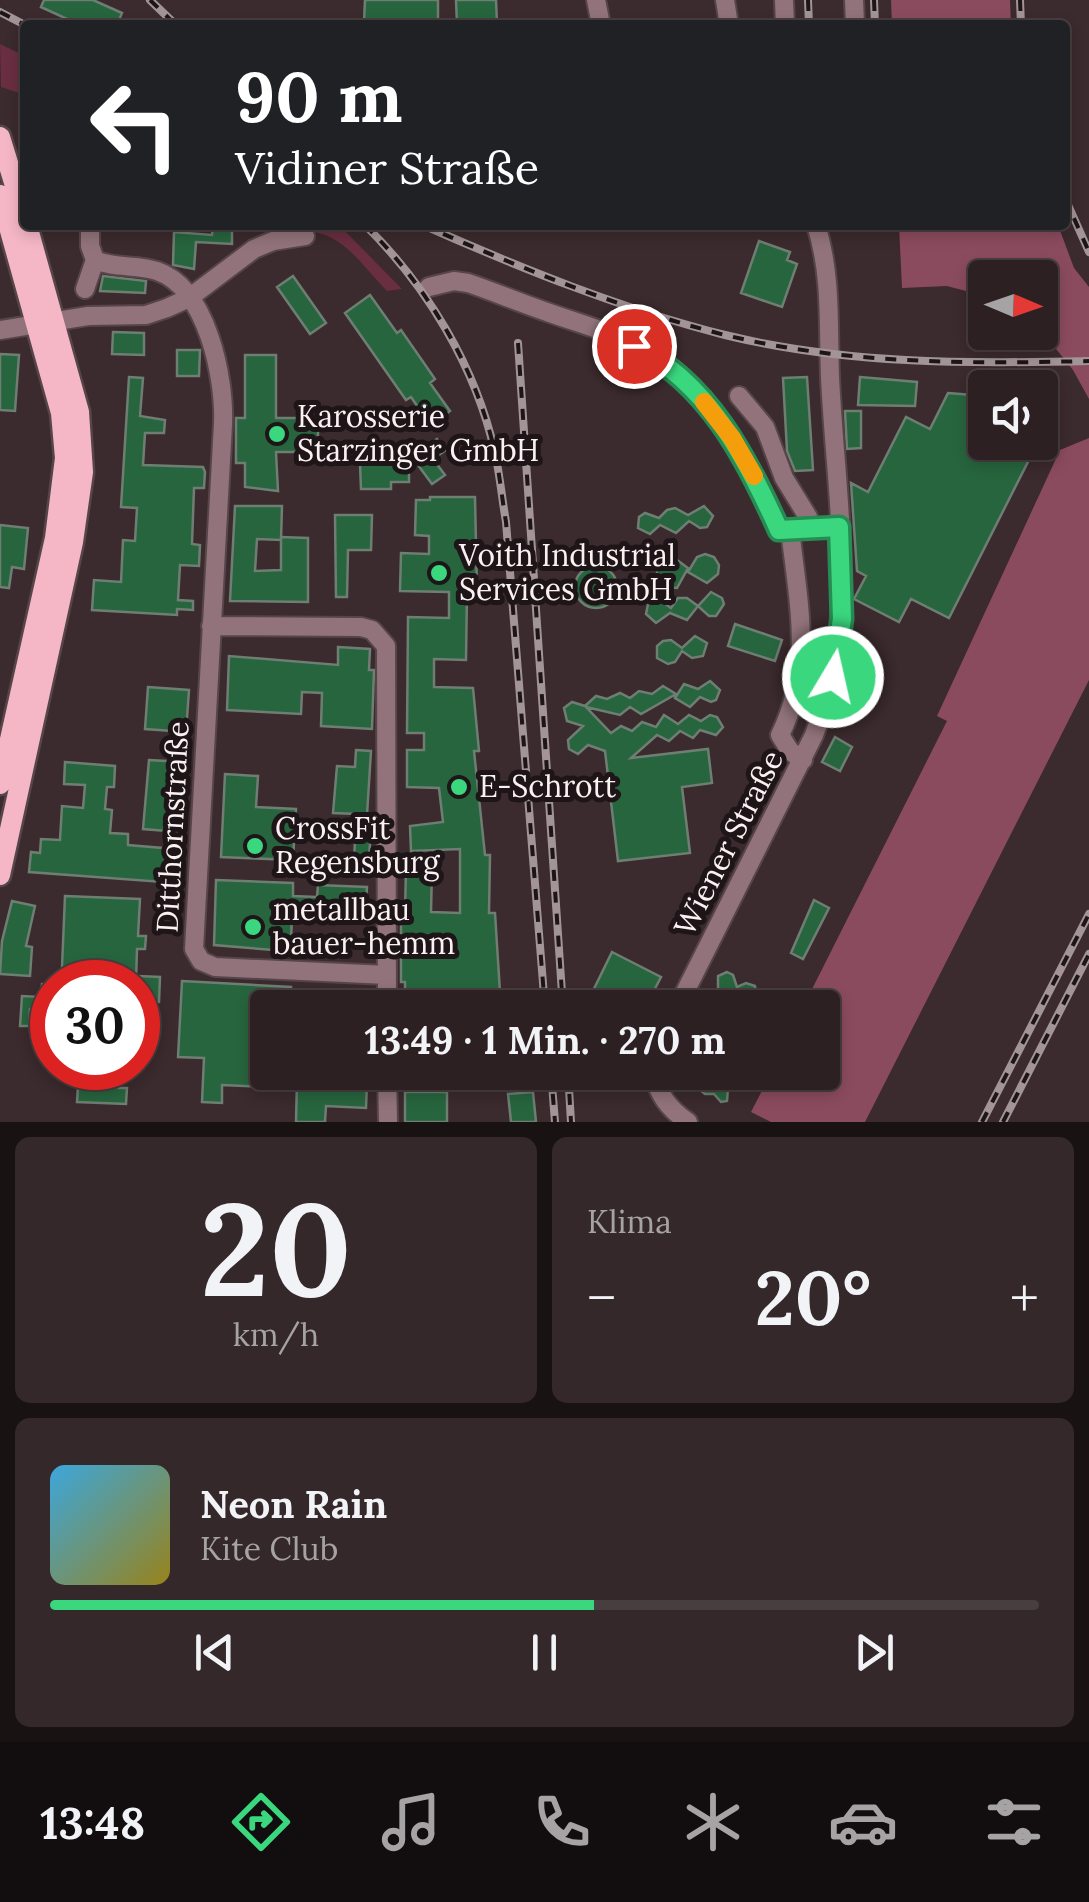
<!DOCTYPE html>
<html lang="de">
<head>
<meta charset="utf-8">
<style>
  :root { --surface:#2c2022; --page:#34282a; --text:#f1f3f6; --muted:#a6a3a5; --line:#483e40; --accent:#3ad77f }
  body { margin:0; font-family:Lora,serif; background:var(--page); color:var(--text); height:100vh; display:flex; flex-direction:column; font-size:38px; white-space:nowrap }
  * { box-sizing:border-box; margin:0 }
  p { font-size:32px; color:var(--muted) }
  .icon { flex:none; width:55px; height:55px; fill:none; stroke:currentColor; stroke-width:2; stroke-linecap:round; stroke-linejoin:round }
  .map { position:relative; height:1122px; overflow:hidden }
  .panel { display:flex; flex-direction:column; gap:15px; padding:15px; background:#181213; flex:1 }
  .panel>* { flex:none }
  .top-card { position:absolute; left:20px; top:20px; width:1050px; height:210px; border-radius:10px; box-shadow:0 5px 15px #0003,0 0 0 2px var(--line); background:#202124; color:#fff; overflow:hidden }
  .needle { width:65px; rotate:92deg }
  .tools { position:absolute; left:968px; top:260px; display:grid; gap:20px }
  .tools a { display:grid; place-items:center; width:90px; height:90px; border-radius:10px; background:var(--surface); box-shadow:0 5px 15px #0003,0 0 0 2px var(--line); font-size:50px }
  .speed { position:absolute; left:30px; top:960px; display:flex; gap:20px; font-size:50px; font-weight:700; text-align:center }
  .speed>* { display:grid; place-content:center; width:130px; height:130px; border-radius:50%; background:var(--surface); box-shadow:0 5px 15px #0003,0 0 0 2px var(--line); line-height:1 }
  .speed .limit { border:15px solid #d22; background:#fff; color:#111 }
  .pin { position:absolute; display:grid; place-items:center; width:85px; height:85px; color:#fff; margin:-42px; border:5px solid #fff; border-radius:50%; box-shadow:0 2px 10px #0007 }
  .me { position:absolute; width:110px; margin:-55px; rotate:9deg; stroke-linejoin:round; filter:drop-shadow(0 0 8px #0008) }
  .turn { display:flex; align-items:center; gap:35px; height:210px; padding:0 50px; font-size:45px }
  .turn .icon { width:130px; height:130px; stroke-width:2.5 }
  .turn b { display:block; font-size:70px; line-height:85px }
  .big { font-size:75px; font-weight:800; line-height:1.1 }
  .panel .widget { flex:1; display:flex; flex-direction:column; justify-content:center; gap:15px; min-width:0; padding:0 35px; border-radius:15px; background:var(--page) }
  .panel .dial { align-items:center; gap:0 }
  .dial b { font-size:130px; line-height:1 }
  .song { display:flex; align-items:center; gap:30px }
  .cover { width:120px; height:120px; border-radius:15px; background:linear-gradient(135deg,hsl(200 70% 55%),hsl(50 70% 35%)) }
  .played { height:10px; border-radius:5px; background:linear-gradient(90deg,var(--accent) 55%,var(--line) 55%) }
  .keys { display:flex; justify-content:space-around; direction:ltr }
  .heat { display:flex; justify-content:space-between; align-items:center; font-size:55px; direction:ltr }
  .panel .tiles { flex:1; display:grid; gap:15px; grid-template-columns:1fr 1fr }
  .widget:last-child { grid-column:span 2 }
  .trip { position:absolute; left:250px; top:990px; width:590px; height:100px; border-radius:10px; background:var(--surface); box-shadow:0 5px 15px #0003,0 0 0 2px var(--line); font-weight:800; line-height:100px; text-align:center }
  .tabs { display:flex; height:160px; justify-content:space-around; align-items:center; background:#120d0e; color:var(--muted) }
  .tabs .icon { width:70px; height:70px }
  .tabs .current { color:var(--accent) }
  .tabs b { font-size:45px; color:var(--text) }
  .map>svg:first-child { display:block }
  .green { fill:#692e41 }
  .water { fill:#8b4b5e }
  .building { fill:#27653e; stroke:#6e7e72; stroke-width:2.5 }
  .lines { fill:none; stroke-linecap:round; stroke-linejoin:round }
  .minor-casing { stroke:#564649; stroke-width:22 }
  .major-casing { stroke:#564649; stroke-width:25 }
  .minor { stroke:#92737b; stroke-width:18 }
  .major { stroke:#f5b6c6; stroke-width:20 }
  .rail-casing { stroke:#a29497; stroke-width:8 }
  .rail { stroke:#1d1517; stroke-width:4; stroke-dasharray:11; stroke-linecap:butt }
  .route-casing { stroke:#268c53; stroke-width:25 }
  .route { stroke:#3ad77f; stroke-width:18 }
  .slow { stroke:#f59e0b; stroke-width:18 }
  .poi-dot { fill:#3ad77f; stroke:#1d1517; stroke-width:4 }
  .labels { text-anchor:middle; stroke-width:10; stroke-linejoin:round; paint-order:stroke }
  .poi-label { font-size:30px; fill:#fbf0f2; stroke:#1d1517; text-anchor:start }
  .street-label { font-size:30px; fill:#fbf0f2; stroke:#1d1517 }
</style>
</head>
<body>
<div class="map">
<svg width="1089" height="1122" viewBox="0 0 1089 1122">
  <rect width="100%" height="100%" fill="#3b2a2e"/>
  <!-- green -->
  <path class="green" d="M0,44L25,56V95L1,87Z
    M278,225H339L402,289L387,291C350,253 339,224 281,232Z"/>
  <!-- water -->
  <path class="water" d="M891,0H1010L1011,25H892Z
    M899,225H1058L1074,268L1089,287V399L1073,370L1040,329V278H985V296L947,286L902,288Z
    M1089,438V680L865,1122H771L751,1112L771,1073L822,1072V1008L803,1007L947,721L937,716L1060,450Z"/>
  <!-- building -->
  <path class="building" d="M44,0H93L122,13L117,25H80L41,7Z
    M365,0H438V25L364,22Z
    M456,0H496L497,23L457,25Z
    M213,225H232V244L196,242L194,269L173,265L174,232L212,235Z
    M759,241L790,252L787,260L797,264L782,307L741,293Z
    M103,276L146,281L145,293L100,291Z
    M293,276L326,323L310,334L277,287Z
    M370,295L397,333L401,330L435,379L430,383L450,411L430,425L411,397L406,400L345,313Z
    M113,332L144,333V355L112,354Z
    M177,350H200L199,376H177Z
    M0,354L19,355L15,411L0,410Z
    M245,355H276V418H318V452H276L278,491L245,487V463H236V418H245Z
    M129,377L143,378L140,416L165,420L164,433H145L143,465L203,467L205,472L204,488H194L192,544L200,545L199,566L180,565L178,600L193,601V610L177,609V615L92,610L94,580L121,582L123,540L135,541L137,508L121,507Z
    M807,377L813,470L795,471L787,451L783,378Z
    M860,377L917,382L915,406L858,405Z
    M948,393L973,395L985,401V442H1038L949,618L911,599L899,622L854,599L866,576L857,571L851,483L868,492L906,417L930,429Z
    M845,411H861V448L847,449Z
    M437,439L446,450L433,459L445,475L432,484L412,457Z
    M409,463V482H391V489H361L360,464Z
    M430,497H475L477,592H467L466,660L434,659V687L473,688L479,751H474L485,855H490L489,913H495L501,1008H486V996L405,995V982H401V912H405L406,869L432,870L431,912L460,913V849L411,851L410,826L443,822L439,788L407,787V750H424V733H407L408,617L449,618V592L400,591L401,553L429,554V536L415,535L416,500H430Z
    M235,506H282L281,540L257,539L255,571L281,570V537L308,538V602L230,601Z
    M704,506L713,516L707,527L700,528L689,521L676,533L660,525L650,534L638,528L639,517L645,513L659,518L667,510L675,508L688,515Z
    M335,515H372L371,550H348L347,597H336Z
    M0,525L28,528L24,569L12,567L9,588L0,587Z
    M705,554L714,557L719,565L718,574L707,583L688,572L697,557Z
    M668,559L677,560L688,568L677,588L664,587L657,578V568Z
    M575 587a21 21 0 1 1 42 0a21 21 0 1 1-42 0Z
    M711,592L722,598L724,604L716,616H709L698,606L687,620L670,613L656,623L646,614L648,604L654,601L660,600L671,608L678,598H687L698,606Z
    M735,624L782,640L775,661L728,646Z
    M695,636L707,643L703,656L692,658L682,651L675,662L668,664L657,658V646L663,641L671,640L682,648Z
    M338,647L370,649L369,670H374L372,729L321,726L322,693L302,692L301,714L227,710L229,656L338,665Z
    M710,681L720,690L716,700L711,702L700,697L690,707L675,698L684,684L698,689Z
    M663,686L676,694L641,714L630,707L620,715L586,707L611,733L621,726L632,731L642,722L656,727L664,715L678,724L689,715L701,721L710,715L717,717L723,727L716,735L700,730L693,738L680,731L669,741L657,735L631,758L708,749L712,783L682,787L690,853L618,861L605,751L588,745L578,754L569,749L568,740L583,726L567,721L564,708L572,702L585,706L596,696L607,699L620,693L630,698L639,691L652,694Z
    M148,687L189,690L186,732L145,729Z
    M835,737L852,747L840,771L822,762Z
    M356,750L371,751L367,815H372L369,858L354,857L357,814L333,813L337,766L355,767Z
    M149,760L184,762L179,832L143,829Z
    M65,762L115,766L114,787H107L105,809L112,810L110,833L128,834V845L175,849L176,883L29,872L31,852L40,853L41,839L60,840L62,806L83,808L85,785L64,784Z
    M225,774L258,776L256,807L296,809L293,860L221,857Z
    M216,880L293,883V896L317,897L318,885L367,887L365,916L292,914L291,942L274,941L273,950L214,945Z
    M65,896L140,899L138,936H146L145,949H137L136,982H109V969L62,967Z
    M814,900L829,908L803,959L791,953Z
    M12,901L35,906L26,946L32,947L30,976L0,974L2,941Z
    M612,952L661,977L645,1008H595L597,1004L589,999Z
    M727,972L733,975L737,987L746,983L755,986L757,1008H707V997L718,990V976Z
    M138,976L160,977L159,1002L138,1001Z
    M182,981L291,987L290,1008H268L266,1087L222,1085V1103L202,1102L204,1058L178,1057Z
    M42,984L52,985V1010L30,1009L29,1026H20L22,996L41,997Z
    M87,1068H120L119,1088H127L126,1104L77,1102L78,1086H86Z
    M709,1072H737L738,1080L728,1088L727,1101L721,1102L714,1094H705L696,1087L711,1078Z
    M297,1080L367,1083L366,1108L326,1106L325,1122H296Z
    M405,1092H447V1122H405Z
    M533,1092L536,1122H511L508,1094Z"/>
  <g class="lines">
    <!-- minor casing -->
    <g class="minor-casing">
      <path id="minor" d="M596,0L601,25
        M725,0L729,25
        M784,0L785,25
        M854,0L855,25
        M90,225V246L95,260C115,269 137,264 157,271C207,288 225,378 223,424L194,949L201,961L215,967L387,975
        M429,287L454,281L468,283C495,292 520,303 547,312C583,325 623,335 655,356C716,396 750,466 779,530L839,527
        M85,289L95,260
        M0,330L88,316L146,315L167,308L189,298L254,249L273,241L305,236
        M739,396L765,427L784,478L808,517V529
        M790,529C798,603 814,666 780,735L790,751L803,760
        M211,626L361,627L372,630L386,646L387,1008
        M677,1008L814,735C860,614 836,503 830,377C828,326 832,275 816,225
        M387,1072L388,1122
        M654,1072C657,1095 670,1110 688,1122"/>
    </g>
    <!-- major casing -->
    <g class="major-casing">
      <path id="major" d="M0,137L25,218
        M0,195L61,413L65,458L55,538L0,784
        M0,875L73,542L83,472L79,412L27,225"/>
    </g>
    <!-- minor -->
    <use href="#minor" class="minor"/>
    <!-- major -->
    <use href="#major" class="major"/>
    <!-- rail casing -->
    <g class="rail-casing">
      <path id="rail" d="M150,0L176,25
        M808,0L809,25
        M874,0L875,25
        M1020,0L1021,25
        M0,12L25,25
        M1065,198L1089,252
        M365,225C427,286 476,367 495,453C500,476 502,499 506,522L545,1008
        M423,225C520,268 622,309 725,335C844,364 967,364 1089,361
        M518,343L563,1008
        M551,1072L555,1122
        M568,1072L571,1122
        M982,1122L1089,914
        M1003,1122L1089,954"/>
    </g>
    <!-- rail -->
    <use href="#rail" class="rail"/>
  </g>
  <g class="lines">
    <!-- route casing -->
    <g class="route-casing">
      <path id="route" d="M634,346C708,382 747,459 779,530L839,527L842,619L833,677"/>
    </g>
    <!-- route -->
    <use href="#route" class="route"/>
    <!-- slow -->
    <path class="slow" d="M704,402L732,438L754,476"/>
  </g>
  <!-- markers -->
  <g class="poi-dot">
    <circle cx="277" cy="434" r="10"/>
    <circle cx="439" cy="573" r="10"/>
    <circle cx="459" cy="787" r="10"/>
    <circle cx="255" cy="846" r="10"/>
    <circle cx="253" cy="927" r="10"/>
  </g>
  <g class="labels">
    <!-- poi labels -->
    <g class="poi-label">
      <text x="297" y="427">Karosserie<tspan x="297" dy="34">Starzinger GmbH</tspan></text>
      <text x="459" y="566">Voith Industrial<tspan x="459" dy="34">Services GmbH</tspan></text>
      <text x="479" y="797">E-Schrott</text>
      <text x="275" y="839">CrossFit<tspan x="275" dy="34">Regensburg</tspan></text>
      <text x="273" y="920">metallbau<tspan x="273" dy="34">bauer-hemm</tspan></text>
    </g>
    <!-- street labels -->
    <g class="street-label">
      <text transform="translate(173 827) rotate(-87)" y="10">Ditthornstraße</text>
      <text transform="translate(729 843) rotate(-63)" y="10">Wiener Straße</text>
    </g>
  </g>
</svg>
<div class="tools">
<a><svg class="needle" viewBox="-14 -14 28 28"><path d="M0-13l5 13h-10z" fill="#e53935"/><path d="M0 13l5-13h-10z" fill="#a6a3a5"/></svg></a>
<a><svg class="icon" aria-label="sound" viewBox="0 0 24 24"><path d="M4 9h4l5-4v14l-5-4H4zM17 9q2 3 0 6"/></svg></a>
</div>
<div class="speed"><div class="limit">30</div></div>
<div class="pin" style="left:634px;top:346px;background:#d93025"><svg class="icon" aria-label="arrive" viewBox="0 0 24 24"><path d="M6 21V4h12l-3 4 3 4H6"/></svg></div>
<svg class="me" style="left:833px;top:677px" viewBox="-20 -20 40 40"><circle r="17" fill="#3ad77f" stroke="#fff" stroke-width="3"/><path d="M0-11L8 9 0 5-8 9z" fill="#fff"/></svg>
<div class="trip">13:49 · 1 Min. · 270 m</div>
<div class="top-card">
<div class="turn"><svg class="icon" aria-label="left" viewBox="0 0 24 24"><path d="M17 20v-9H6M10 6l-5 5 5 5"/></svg><div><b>90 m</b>Vidiner Straße</div></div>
</div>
</div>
<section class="panel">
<div class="tiles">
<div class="widget dial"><b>20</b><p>km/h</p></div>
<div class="widget"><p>Klima</p>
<div class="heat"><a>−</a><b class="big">20°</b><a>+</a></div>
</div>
<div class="widget">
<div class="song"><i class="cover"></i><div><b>Neon Rain</b><p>Kite Club</p></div></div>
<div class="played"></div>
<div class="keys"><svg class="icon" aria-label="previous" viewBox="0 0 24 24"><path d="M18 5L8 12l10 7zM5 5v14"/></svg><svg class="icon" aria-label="pause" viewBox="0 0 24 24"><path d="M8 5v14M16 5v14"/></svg><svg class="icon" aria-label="next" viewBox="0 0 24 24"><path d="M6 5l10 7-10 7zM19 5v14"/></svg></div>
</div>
</div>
</section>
<nav class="tabs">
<b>13:48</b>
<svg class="icon current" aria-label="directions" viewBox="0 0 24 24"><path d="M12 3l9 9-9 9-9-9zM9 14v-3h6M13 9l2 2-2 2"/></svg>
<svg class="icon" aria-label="music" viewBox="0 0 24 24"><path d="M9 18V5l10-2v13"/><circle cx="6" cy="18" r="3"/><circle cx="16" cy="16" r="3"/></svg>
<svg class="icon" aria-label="phone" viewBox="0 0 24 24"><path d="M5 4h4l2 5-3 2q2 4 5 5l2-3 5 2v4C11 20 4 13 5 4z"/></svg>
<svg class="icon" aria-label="climate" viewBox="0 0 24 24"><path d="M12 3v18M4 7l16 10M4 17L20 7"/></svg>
<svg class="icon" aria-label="car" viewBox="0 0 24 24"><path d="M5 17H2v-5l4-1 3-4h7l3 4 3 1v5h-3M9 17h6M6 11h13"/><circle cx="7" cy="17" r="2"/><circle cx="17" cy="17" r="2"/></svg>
<svg class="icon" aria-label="filters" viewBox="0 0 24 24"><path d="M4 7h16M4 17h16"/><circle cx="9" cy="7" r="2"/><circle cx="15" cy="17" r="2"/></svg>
</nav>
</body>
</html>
